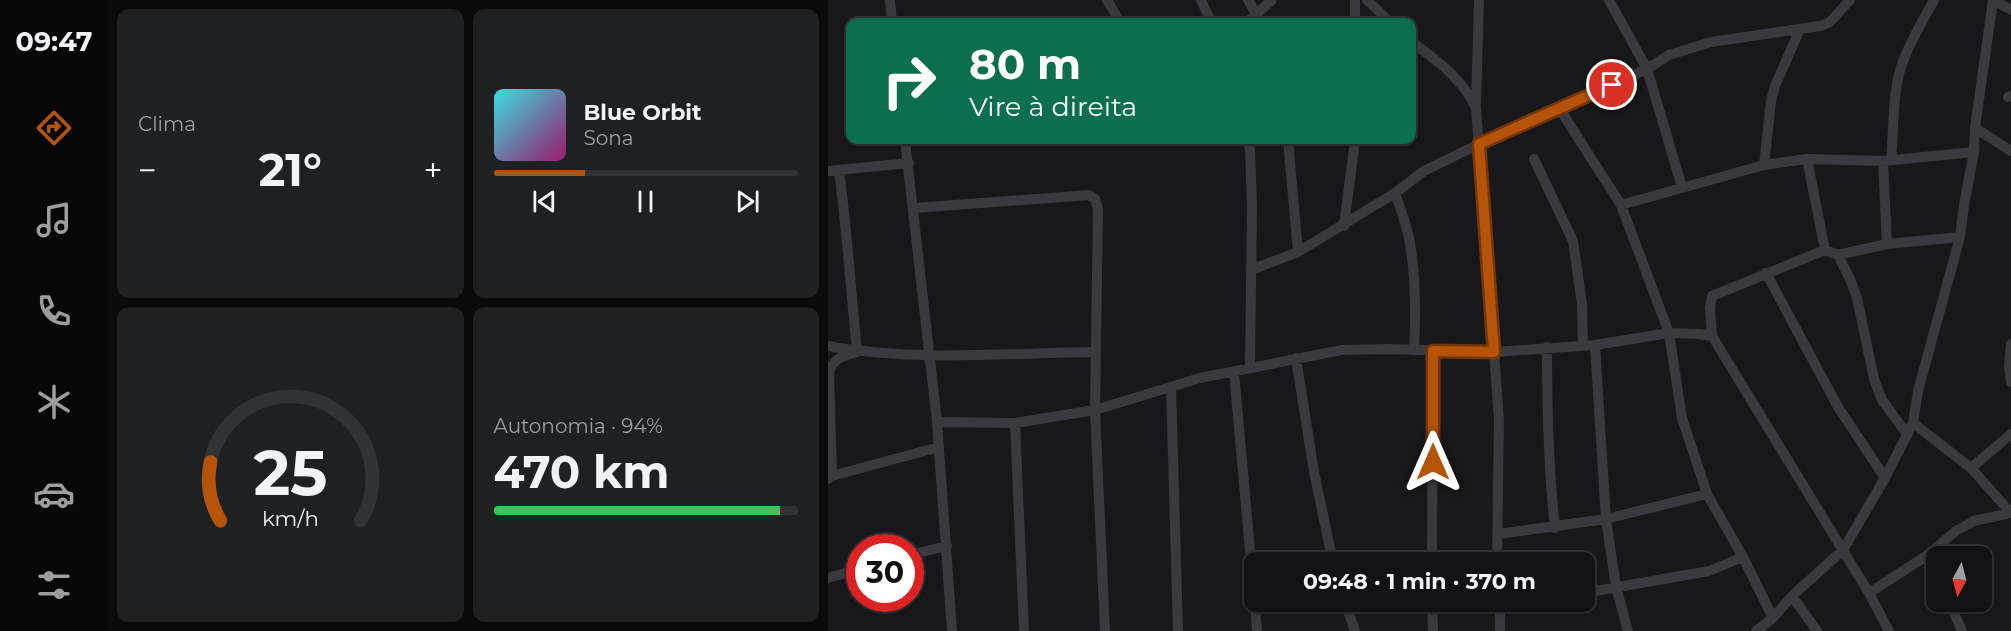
<!DOCTYPE html>
<html lang="pt">
<head>
<meta charset="utf-8">
<style>
  :root { --surface:#121214; --page:#1f2022; --text:#f1f3f6; --muted:#9c9ea0; --line:#313234; --accent:#b45309 }
  body { margin:0; font-family:Montserrat,sans-serif; background:var(--page); color:var(--text); height:100vh; display:flex; flex-direction:column; font-size:22px; white-space:nowrap }
  * { box-sizing:border-box; margin:0 }
  p { font-size:20px; color:var(--muted) }
  .icon { flex:none; width:33px; height:33px; fill:none; stroke:currentColor; stroke-width:2; stroke-linecap:round; stroke-linejoin:round }
  .map { position:relative; flex:1; overflow:hidden }
  .sheet { display:flex; flex-direction:column; gap:9px; padding:9px; background:#0a0a0b; width:720px }
  .sheet>* { flex:none }
  .top-card { position:absolute; left:18px; top:18px; width:570px; height:126px; border-radius:12px; box-shadow:0 2px 4px #0004,0 0 0 2px var(--line); background:#0b6e4f; color:#fff; overflow:hidden }
  .needle { width:39px; rotate:187deg }
  .tools { position:absolute; left:1098px; top:546px; display:grid; gap:12px }
  .tools a { display:grid; place-items:center; width:66px; height:66px; border-radius:12px; background:var(--surface); box-shadow:0 2px 4px #0004,0 0 0 2px var(--line); font-size:30px }
  .speed { position:absolute; left:18px; top:534px; display:flex; gap:12px; font-size:30px; font-weight:700; text-align:center }
  .speed>* { display:grid; place-content:center; width:78px; height:78px; border-radius:50%; background:var(--surface); box-shadow:0 2px 4px #0004,0 0 0 2px var(--line); line-height:1 }
  .speed .limit { border:9px solid #d22; background:#fff; color:#111 }
  .pin { position:absolute; display:grid; place-items:center; width:51px; height:51px; color:#fff; margin:-26px; border:3px solid #fff; border-radius:50%; box-shadow:0 2px 6px #0007 }
  .me { position:absolute; width:66px; margin:-33px; rotate:0deg; stroke-linejoin:round; filter:drop-shadow(0 0 4px #0008) }
  .turn { display:flex; align-items:center; gap:21px; height:126px; padding:0 24px; font-size:27px }
  .turn .icon { width:78px; height:78px; stroke-width:2.5 }
  .turn b { display:block; font-size:42px; line-height:51px }
  .big { font-size:45px; font-weight:700; line-height:1.1 }
  .sheet .tile { flex:1; display:flex; flex-direction:column; justify-content:center; gap:9px; min-width:0; padding:0 21px; border-radius:12px; background:var(--page) }
  .sheet .dial { align-items:center; gap:0 }
  .dial svg { height:156px; overflow:visible; fill:none; stroke:var(--line); stroke-width:7; stroke-linecap:round; text-anchor:middle }
  .dial text { fill:var(--text); stroke:none }
  .song { display:flex; align-items:center; gap:18px }
  .cover { width:72px; height:72px; border-radius:9px; background:linear-gradient(135deg,hsl(180 70% 55%),hsl(320 70% 35%)) }
  .played { height:6px; border-radius:3px; background:linear-gradient(90deg,var(--accent) 30%,var(--line) 30%) }
  .keys { display:flex; justify-content:space-around; direction:ltr }
  .heat { display:flex; justify-content:space-between; align-items:center; font-size:33px; direction:ltr }
  .charge { height:9px; border-radius:4px; background:linear-gradient(90deg,#34c759 94%,var(--line) 0) }
  .sheet .tiles { flex:1; display:grid; gap:9px; grid-template-columns:repeat(2,1fr) }
  .trip { position:absolute; left:416px; top:552px; width:351px; height:60px; border-radius:12px; background:var(--surface); box-shadow:0 2px 4px #0004,0 0 0 2px var(--line); font-weight:700; line-height:60px; text-align:center }
  main { display:flex; flex:1; min-height:0 }
  .menu { display:flex; flex-direction:column; width:108px; justify-content:space-around; align-items:center; background:#070708; color:var(--muted) }
  .menu .icon { width:42px; height:42px }
  .menu .current { color:var(--accent) }
  .menu b { font-size:27px; color:var(--text) }
  .map>svg:first-child { display:block }
  .lines { fill:none; stroke-linecap:round; stroke-linejoin:round }
  .minor { stroke:#39393f; stroke-width:10 }
  .route-casing { stroke:#753606; stroke-width:15 }
  .route { stroke:#b45309; stroke-width:10 }
</style>
</head>
<body>
<main>
<nav class="menu">
<b>09:47</b>
<svg class="icon current" aria-label="directions" viewBox="0 0 24 24"><path d="M12 3l9 9-9 9-9-9zM9 14v-3h6M13 9l2 2-2 2"/></svg>
<svg class="icon" aria-label="music" viewBox="0 0 24 24"><path d="M9 18V5l10-2v13"/><circle cx="6" cy="18" r="3"/><circle cx="16" cy="16" r="3"/></svg>
<svg class="icon" aria-label="phone" viewBox="0 0 24 24"><path d="M5 4h4l2 5-3 2q2 4 5 5l2-3 5 2v4C11 20 4 13 5 4z"/></svg>
<svg class="icon" aria-label="climate" viewBox="0 0 24 24"><path d="M12 3v18M4 7l16 10M4 17L20 7"/></svg>
<svg class="icon" aria-label="car" viewBox="0 0 24 24"><path d="M5 17H2v-5l4-1 3-4h7l3 4 3 1v5h-3M9 17h6M6 11h13"/><circle cx="7" cy="17" r="2"/><circle cx="17" cy="17" r="2"/></svg>
<svg class="icon" aria-label="filters" viewBox="0 0 24 24"><path d="M4 7h16M4 17h16"/><circle cx="9" cy="7" r="2"/><circle cx="15" cy="17" r="2"/></svg>
</nav>
<section class="sheet">
<div class="tiles">
<div class="tile"><p>Clima</p>
<div class="heat"><a>−</a><b class="big">21°</b><a>+</a></div>
</div>
<div class="tile">
<div class="song"><i class="cover"></i><div><b>Blue Orbit</b><p>Sona</p></div></div>
<div class="played"></div>
<div class="keys"><svg class="icon" aria-label="previous" viewBox="0 0 24 24"><path d="M18 5L8 12l10 7zM5 5v14"/></svg><svg class="icon" aria-label="pause" viewBox="0 0 24 24"><path d="M8 5v14M16 5v14"/></svg><svg class="icon" aria-label="next" viewBox="0 0 24 24"><path d="M6 5l10 7-10 7zM19 5v14"/></svg></div>
</div>
<div class="tile dial"><svg viewBox="0 0 100 80">
<path d="M14 69A42 42 0 1 1 86 69"/>
<path d="M14 69A42 42 0 0 1 9 39" stroke="#b45309"/>
<text x="50" y="56" font-size="32" font-weight="700">25</text>
<text x="50" y="72" font-size="11">km/h</text>
</svg></div>
<div class="tile"><p>Autonomia · 94%</p><b class="big">470 km</b><div class="charge"></div></div>
</div>
</section>
<div class="map">
<svg width="1183" height="631" viewBox="0 0 1183 631">
  <rect width="100%" height="100%" fill="#18181a"/>
  <g class="lines">
    <!-- minor -->
    <path class="minor" d="M62,0L64,22
      M279,0L292,22
      M373,0L383,22
      M420,0L428,14
      M539,0L562,22
      M781,0L819,69L854,187
      M1165,0L1183,10
      M419,22L444,0
      M527,22V0
      M584,42C609,61 634,78 648,108L671,420L669,562
      M1180,97L1183,96
      M648,104L651,0
      M731,108L793,205L841,333L854,418L879,494L915,557L945,618
      M1147,128L1183,151
      M77,140L109,422L124,631
      M419,140L422,149L424,206L422,368
      M460,140L470,252
      M706,159L745,241L754,304L755,345
      M979,159L997,250
      M1063,160C1066,130 1064,96 1073,67C1081,43 1094,22 1106,0
      M1055,161L1059,244
      M936,165L943,101L947,86L972,29
      M0,171L81,163
      M567,193C572,208 578,223 581,238C588,275 588,312 586,350
      M793,205L936,165L979,159L1055,161L1146,152
      M86,208L261,195L267,199L270,209L267,410L277,631
      M516,226L527,140
      M1010,255L1022,279L1029,298L1046,379L1054,400L1079,434
      M423,270L470,252L567,193L596,171L651,144L819,69L841,55L883,42L992,26L1002,22L1022,0
      M938,273L1010,407L1057,478
      M884,336L882,308L884,296L997,250L1010,255L1059,244L1132,237
      M1183,344L1181,366L1183,382
      M767,345L778,519L788,587L800,631
      M0,346C85,362 181,353 268,352
      M719,347C719,408 720,467 727,528
      M468,358L486,472L505,562
      M406,372L426,595
      M343,388L350,631
      M109,422L187,423L267,410L372,378L514,350L559,349L666,352L767,345L841,333L871,334L884,336L1041,593L1061,631
      M187,423L196,631
      M1085,423L1143,468L1183,513
      M1143,468L1183,434
      M4,476L1,373C5,358 15,356 29,352C23,291 19,230 11,170
      M0,479L4,476L111,447
      M670,534L778,519L879,494
      M82,555L119,546
      M1098,556L1108,577
      M604,562L605,351
      M0,578L32,569
      M756,593L881,571L915,557
      M1041,593L1098,556L1128,531L1146,521L1183,513
      M964,596L989,631
      M427,602L429,631
      M517,602L527,631
      M604,602L605,631
      M1121,602L1134,631
      M672,604V631
      M672,609L710,602
      M928,631L945,618L964,596L1015,550L1057,478L1085,423L1090,391L1132,237L1136,205L1146,152L1147,128L1165,0"/>
  </g>
  <g class="lines">
    <!-- route casing -->
    <g class="route-casing">
      <path id="route" d="M605,462V351L666,352L651,144L784,85"/>
    </g>
    <!-- route -->
    <use href="#route" class="route"/>
  </g>
</svg>
<div class="tools">
<a><svg class="needle" viewBox="-14 -14 28 28"><path d="M0-13l5 13h-10z" fill="#e53935"/><path d="M0 13l5-13h-10z" fill="#9c9ea0"/></svg></a>
</div>
<div class="speed"><div class="limit">30</div></div>
<div class="pin" style="left:784px;top:85px;background:#d93025"><svg class="icon" aria-label="arrive" viewBox="0 0 24 24"><path d="M6 21V4h12l-3 4 3 4H6"/></svg></div>
<svg class="me" style="left:605px;top:462px" viewBox="-20 -20 40 40"><path d="M0-17L14 15 0 8-14 15z" fill="#b45309" stroke="#fff" stroke-width="4"/></svg>
<div class="trip">09:48 · 1 min · 370 m</div>
<div class="top-card">
<div class="turn"><svg class="icon" aria-label="right" viewBox="0 0 24 24"><path d="M7 20v-9h11M14 6l5 5-5 5"/></svg><div><b>80 m</b>Vire à direita</div></div>
</div>
</div>
</main>
</body>
</html>
